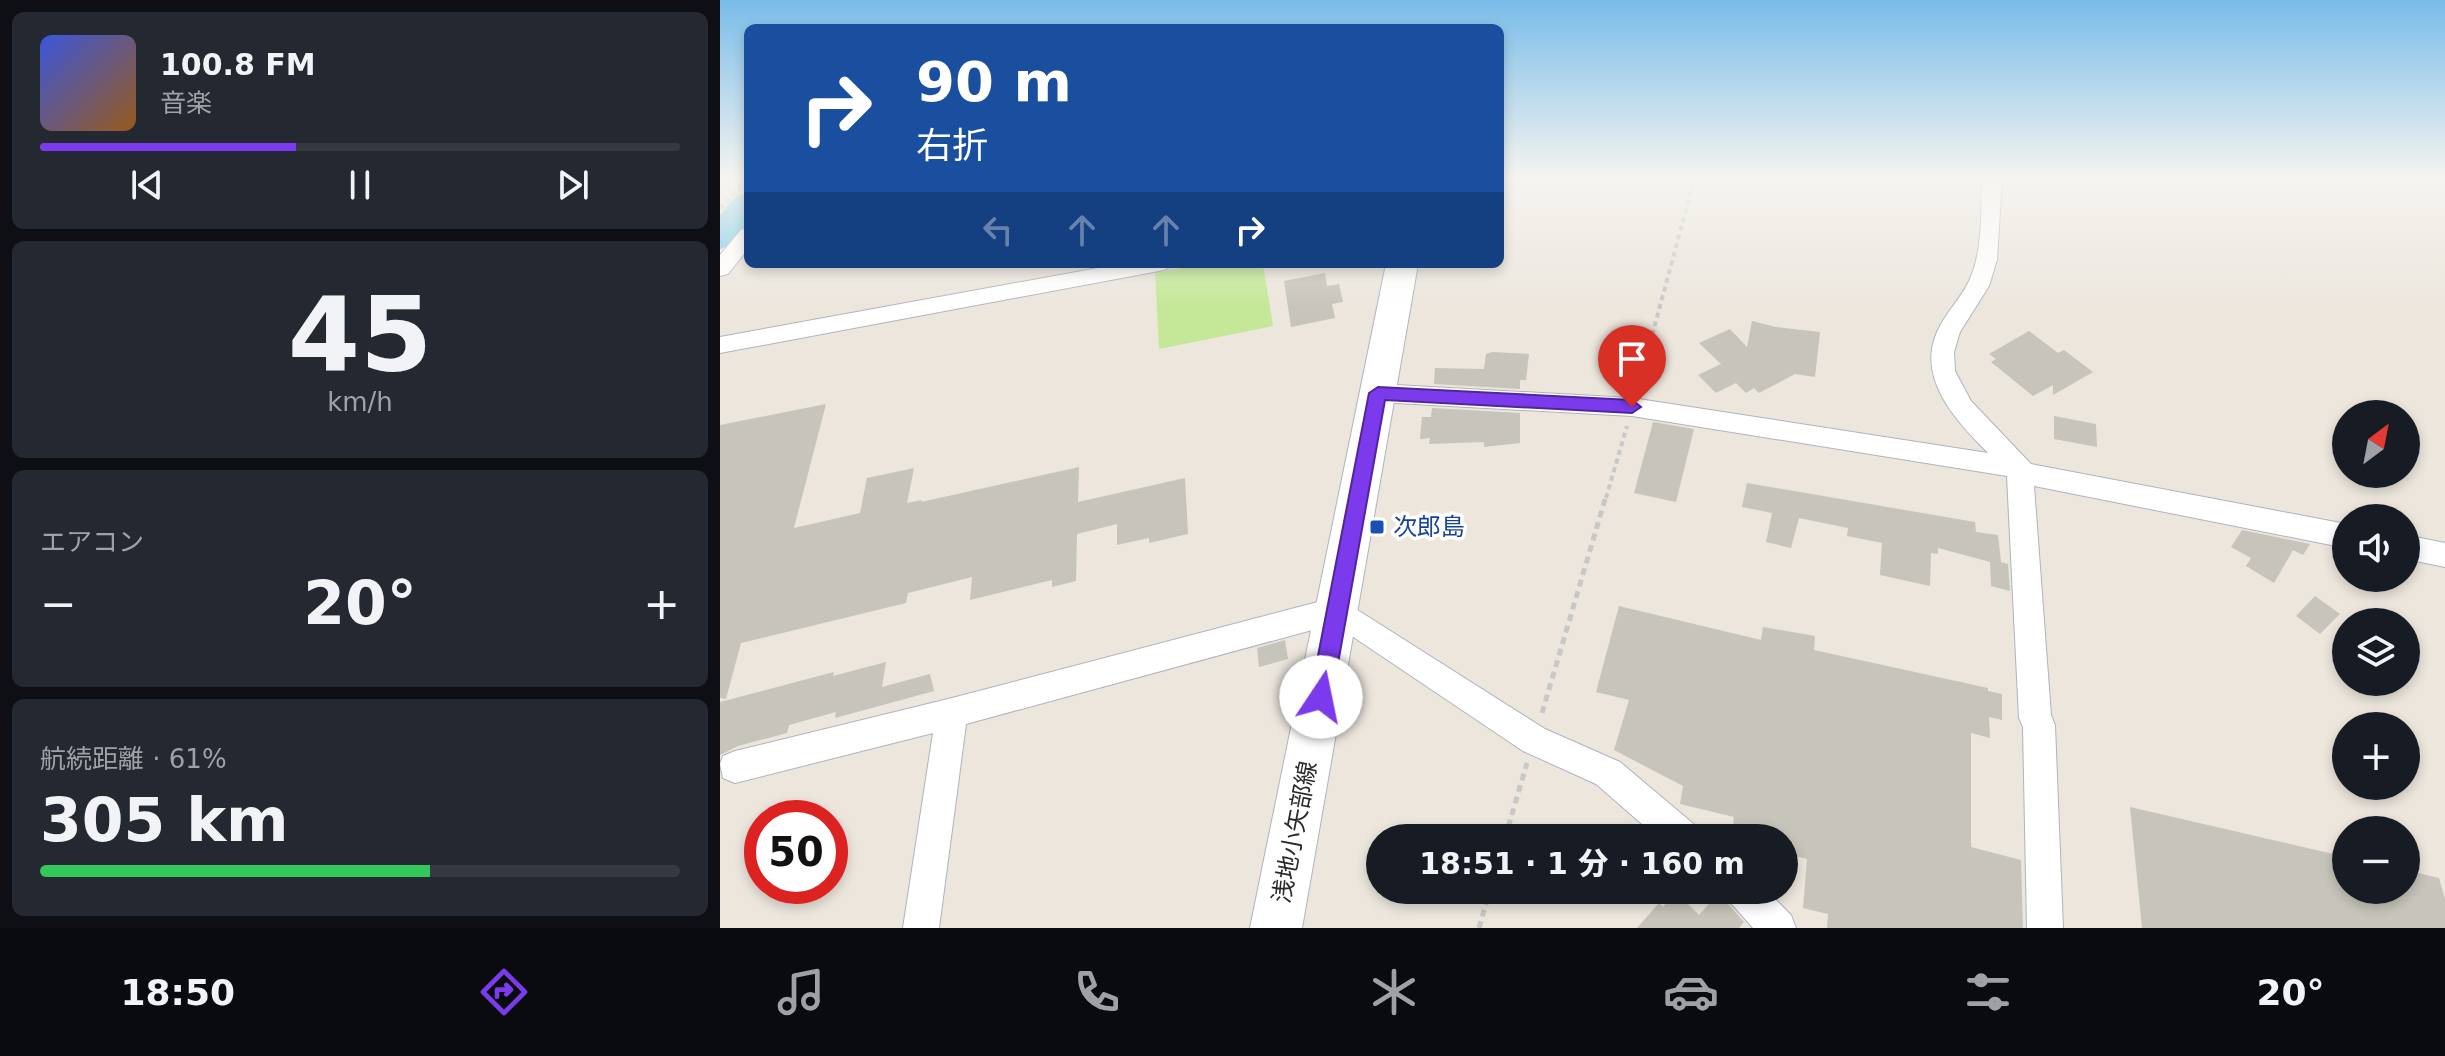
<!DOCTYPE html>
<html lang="ja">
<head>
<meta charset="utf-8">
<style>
  :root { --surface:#171b24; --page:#242831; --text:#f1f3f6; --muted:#9ea1a6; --line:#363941; --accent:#7c3aed }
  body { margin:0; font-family:"DejaVu Sans","Noto Sans JP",sans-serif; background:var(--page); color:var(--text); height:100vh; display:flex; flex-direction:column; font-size:30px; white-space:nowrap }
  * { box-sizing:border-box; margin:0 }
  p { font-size:26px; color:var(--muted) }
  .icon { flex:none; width:44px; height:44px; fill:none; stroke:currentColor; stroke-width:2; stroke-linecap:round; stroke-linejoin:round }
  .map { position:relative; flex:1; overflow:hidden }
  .panel { display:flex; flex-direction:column; gap:12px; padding:12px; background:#0d0f14; width:720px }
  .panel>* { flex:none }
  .hud { position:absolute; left:24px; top:24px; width:760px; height:244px; border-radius:12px; box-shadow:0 4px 12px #0003; background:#1a4fa0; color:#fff; overflow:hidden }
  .needle { width:52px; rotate:32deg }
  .fabs { position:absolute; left:1612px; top:400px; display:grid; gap:16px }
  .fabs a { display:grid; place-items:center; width:88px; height:88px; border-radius:50%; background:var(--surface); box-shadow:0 4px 12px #0003; font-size:40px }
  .speed { position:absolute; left:24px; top:800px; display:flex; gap:16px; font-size:40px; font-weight:700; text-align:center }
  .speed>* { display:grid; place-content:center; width:104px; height:104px; border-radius:50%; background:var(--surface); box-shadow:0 4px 12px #0003; line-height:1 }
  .speed .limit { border:12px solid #d22; background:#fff; color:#111 }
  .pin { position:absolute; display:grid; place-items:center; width:68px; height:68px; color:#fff; margin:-82px -34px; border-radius:50% 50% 50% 0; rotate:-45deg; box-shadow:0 0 8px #0007 }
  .pin .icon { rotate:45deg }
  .me { position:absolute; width:88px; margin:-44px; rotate:11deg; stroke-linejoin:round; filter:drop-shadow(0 0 6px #0008) }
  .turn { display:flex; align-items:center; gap:28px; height:168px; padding:0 40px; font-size:36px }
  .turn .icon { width:104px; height:104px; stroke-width:2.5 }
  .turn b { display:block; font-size:56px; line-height:68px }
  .lanes { display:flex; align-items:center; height:76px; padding:0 40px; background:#0003; justify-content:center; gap:40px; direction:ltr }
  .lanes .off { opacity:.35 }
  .big { font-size:60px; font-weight:800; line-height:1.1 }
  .panel .widget { flex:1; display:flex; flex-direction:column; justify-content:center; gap:12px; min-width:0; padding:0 28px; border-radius:12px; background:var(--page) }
  .panel .dial { align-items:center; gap:0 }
  .dial b { font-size:104px; line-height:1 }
  .song { display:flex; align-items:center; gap:24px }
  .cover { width:96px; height:96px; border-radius:12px; background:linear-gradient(135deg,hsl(230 70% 55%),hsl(30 70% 35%)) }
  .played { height:8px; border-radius:4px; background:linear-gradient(90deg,var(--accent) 40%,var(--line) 40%) }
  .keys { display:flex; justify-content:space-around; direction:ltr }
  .heat { display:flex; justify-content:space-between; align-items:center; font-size:44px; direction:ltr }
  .charge { height:12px; border-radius:6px; background:linear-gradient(90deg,#34c759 61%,var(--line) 0) }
  .trip { position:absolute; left:646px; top:824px; width:432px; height:80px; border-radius:40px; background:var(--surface); box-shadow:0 4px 12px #0003; font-weight:800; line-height:80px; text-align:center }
  .tabs { display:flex; height:128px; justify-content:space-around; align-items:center; background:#090b0e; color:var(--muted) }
  .tabs .icon { width:56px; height:56px }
  .tabs .active { color:var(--accent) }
  .tabs b { font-size:36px; color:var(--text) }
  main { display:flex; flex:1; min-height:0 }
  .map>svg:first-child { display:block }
  .pitch { fill:#c4e897 }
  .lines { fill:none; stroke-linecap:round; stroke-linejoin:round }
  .river { fill:#73c9eb; fill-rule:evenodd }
  .building { fill:#c7c4bb }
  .minor-casing { stroke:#b0b3be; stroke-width:2 }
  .secondary-casing { stroke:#b0b3be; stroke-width:2 }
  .path-far1 { stroke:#c8c8c8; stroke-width:4; stroke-dasharray:5 4; stroke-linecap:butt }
  .path { stroke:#c8c8c8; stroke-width:5; stroke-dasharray:7 5; stroke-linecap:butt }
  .minor { fill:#fff; fill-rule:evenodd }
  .secondary { fill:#fff; fill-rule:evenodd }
  .route { fill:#7c3aed; stroke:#51269a; stroke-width:2 }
  .transit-dot { fill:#1a4fb4; stroke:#fff; stroke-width:3 }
  .labels { text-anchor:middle; stroke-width:7; stroke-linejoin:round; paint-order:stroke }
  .transit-label { font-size:24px; fill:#164399; stroke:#fff; text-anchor:start }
  .street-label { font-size:24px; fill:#2a2a2a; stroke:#fff }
</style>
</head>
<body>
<main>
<section class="panel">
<div class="widget">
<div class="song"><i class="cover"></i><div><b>100.8 FM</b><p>音楽</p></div></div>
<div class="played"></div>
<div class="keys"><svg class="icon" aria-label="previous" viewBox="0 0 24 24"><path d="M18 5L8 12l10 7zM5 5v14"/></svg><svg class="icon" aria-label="pause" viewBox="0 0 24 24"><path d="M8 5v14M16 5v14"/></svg><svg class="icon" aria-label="next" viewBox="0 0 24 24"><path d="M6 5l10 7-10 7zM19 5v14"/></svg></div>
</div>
<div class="widget dial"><b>45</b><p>km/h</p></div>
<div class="widget"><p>エアコン</p>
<div class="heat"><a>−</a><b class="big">20°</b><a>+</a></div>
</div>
<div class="widget"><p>航続距離 · 61%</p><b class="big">305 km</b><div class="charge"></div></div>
</section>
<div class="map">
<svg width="1725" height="928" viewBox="0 0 1725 928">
  <rect width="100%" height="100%" fill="#ece6dd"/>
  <!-- pitch -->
  <path class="pitch" d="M481,264H543L553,326L439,349L435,273Z"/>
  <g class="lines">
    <!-- river -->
    <path class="river" d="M28,193C28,219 29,242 0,249V215L16,196Z"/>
  </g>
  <!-- building -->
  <path class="building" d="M605,273L607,286L619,284L623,302L612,304L615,318L571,327L564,281Z
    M1032,321L1056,327L1100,332L1095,377L1075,374L1039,393L1034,388L1026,393L1016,383L996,393L978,375L1001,364L979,343L1010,329L1027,347Z
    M1309,331L1338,353L1344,350L1373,372L1333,395V385L1313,396L1271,362L1276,359L1269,354Z
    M772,352L809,354L806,380H800V389L714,384L715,368L764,369L766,354Z
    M106,404L74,528L140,513L147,478L194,468L187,503L202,500L201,502L359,467L358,502L465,478L468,534L429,543V538L397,545V524L357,534L356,581L332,587V580L250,600L252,577L188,593L186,603L21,643L6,699L0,698V425Z
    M712,408L800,413V443L764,447V442L709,444L710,438L700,439L702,417H711Z
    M1334,416L1376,424L1377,447L1334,439Z
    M933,422L974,429L956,502L914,493Z
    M1027,483L1255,522L1256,532L1278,535L1281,562L1288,564L1290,591L1271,586L1270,562L1218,548V554L1211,553L1210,586L1160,575L1162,543L1127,536L1128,528L1079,518L1071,548L1046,542L1052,513L1022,507Z
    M1522,530L1590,544L1583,555L1573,550L1554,583L1526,566L1531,558L1511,547Z
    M1595,596L1620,614L1600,634L1576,616Z
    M899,606L1041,640L1043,627L1095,636L1094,650L1268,688V691L1282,694V720L1269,717L1270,738L1251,733V847L1301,860L1303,928H1107L1108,914L1083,908L1087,859L1064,853V838H1012L1014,817L960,804L963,786L894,750L909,700L876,692Z
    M565,640L568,659L539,667L537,648Z
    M166,662L162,687L210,674L214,691L115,718L116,712L69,725L67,733L18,746L0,755V702L114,672L113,676Z
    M1410,807L1626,857V890H1686V870L1719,878L1725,899V928H1422Z
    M1001,890L1008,904L1024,922L1019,928H917L939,903L943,907L956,892L979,915Z"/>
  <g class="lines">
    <!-- minor casing -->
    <g class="minor-casing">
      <path id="minor" d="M1262,177H1282L1277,260L1269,286L1240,332L1234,352L1235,371L1251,401L1311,464L1626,524V548L1314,486L1331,715L1335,725L1343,928H1307L1303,727L1299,718L1287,476L912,416L658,402L649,399L646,393L649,387L658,384L912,398L1268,453C1237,422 1196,379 1217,332C1226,311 1244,296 1252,274C1263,244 1261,209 1262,177Z
        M28,228V249L8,274L0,276V255L21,230Z
        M400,264H450L447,269L439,271L0,353V337Z
        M1686,535L1725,543V567L1686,559Z
        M617,597L825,729L900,762L976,826L981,838H938L876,784L803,751L614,624L246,724L219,928H183L213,733L15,783L3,778L0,764L3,756L15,751L232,698Z
        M1004,890H1046L1071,915L1076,928H1033L1010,902Z"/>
    </g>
    <!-- secondary casing -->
    <g class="secondary-casing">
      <path id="secondary" d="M666,264H698L582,928H530Z"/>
    </g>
    <!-- path-far1 -->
    <path class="path-far1" d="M0,209L28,177
      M918,387L975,177
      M886,498L907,426"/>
    <!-- path -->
    <path class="path" d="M822,713L886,496
      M785,838L807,763
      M759,928L770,890"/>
    <!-- minor -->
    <use href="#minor" class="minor"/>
    <!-- secondary -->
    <use href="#secondary" class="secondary"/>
  </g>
  <!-- sky -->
  <linearGradient id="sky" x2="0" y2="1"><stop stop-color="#79bce9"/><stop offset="0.58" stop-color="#f6f4f0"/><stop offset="1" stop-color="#f6f4f0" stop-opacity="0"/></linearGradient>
  <rect width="1725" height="307" fill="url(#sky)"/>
  <!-- route -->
  <path class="route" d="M658,387L912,400L921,407L912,413L665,400L612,697L608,704L601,707L593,704L590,697L649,393Z"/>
  <!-- markers -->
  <rect class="transit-dot" x="649" y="519" width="16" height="16" rx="4"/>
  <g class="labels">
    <!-- transit labels -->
    <g class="transit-label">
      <text x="673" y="535">次郎島</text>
    </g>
    <!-- street labels -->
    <g class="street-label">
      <text transform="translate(575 832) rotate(-79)" y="8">浅地小矢部線</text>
    </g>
  </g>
</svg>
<div class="fabs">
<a><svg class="needle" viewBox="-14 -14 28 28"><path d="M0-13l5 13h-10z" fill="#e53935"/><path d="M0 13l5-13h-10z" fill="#9ea1a6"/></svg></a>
<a><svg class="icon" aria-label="sound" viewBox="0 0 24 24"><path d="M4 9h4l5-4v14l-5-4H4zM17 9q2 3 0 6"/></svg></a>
<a><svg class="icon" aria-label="layers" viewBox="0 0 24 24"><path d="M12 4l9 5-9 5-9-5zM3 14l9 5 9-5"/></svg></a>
<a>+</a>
<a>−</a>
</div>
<div class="speed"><div class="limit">50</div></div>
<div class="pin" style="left:912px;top:407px;background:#d93025"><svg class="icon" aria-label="arrive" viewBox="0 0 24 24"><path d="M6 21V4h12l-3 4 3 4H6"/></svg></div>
<svg class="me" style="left:601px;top:697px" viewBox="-20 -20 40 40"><circle r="19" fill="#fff"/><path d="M0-13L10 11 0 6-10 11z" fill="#7c3aed"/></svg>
<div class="trip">18:51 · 1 分 · 160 m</div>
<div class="hud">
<div class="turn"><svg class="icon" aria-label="right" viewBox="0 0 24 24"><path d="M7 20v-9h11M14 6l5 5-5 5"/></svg><div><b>90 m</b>右折</div></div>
<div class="lanes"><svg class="icon off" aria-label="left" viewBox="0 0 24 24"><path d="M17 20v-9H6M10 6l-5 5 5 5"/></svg><svg class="icon off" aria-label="ahead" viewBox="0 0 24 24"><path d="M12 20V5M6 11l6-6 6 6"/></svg><svg class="icon off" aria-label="ahead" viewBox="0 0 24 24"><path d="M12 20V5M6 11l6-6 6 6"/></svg><svg class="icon" aria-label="right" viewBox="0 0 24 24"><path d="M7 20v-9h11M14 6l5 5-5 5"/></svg></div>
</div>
</div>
</main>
<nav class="tabs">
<b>18:50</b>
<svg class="icon active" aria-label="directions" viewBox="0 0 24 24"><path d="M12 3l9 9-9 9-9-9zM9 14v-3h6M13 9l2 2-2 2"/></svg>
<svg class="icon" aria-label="music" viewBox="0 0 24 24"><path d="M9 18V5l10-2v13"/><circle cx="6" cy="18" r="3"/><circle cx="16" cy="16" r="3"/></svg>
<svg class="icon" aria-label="phone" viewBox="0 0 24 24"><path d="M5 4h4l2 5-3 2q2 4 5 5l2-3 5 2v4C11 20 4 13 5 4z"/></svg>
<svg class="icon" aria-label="climate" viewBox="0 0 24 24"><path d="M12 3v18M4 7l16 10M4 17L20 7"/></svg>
<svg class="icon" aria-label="car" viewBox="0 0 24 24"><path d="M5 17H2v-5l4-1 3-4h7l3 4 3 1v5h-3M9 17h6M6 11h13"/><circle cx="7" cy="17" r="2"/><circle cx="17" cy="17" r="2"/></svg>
<svg class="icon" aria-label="filters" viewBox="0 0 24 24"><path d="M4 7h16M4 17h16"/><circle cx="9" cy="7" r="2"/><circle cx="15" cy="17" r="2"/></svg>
<b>20°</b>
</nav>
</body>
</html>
